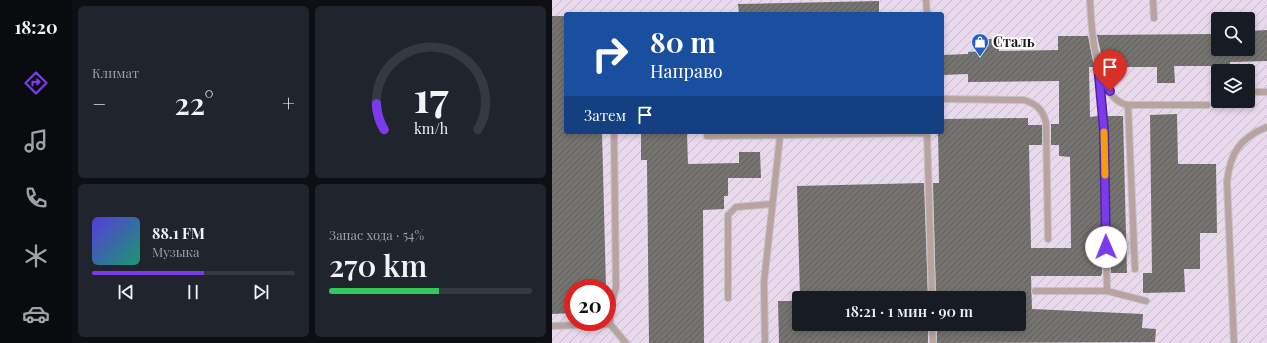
<!DOCTYPE html>
<html lang="ru">
<head>
<meta charset="utf-8">
<style>
  :root { --surface:#171b24; --page:#20242c; --text:#f1f3f6; --muted:#9ea1a6; --line:#363941; --accent:#7c3aed }
  body { margin:0; font-family:"Playfair Display",serif; background:var(--page); color:var(--text); height:100vh; display:flex; flex-direction:column; font-size:15px; white-space:nowrap }
  * { box-sizing:border-box; margin:0 }
  p { font-size:13px; color:var(--muted) }
  .icon { flex:none; width:22px; height:22px; fill:none; stroke:currentColor; stroke-width:2; stroke-linecap:round; stroke-linejoin:round }
  .map { position:relative; flex:1; overflow:hidden }
  .sheet { display:flex; flex-direction:column; gap:6px; padding:6px; background:#0d0f14; width:480px }
  .sheet>* { flex:none }
  .hud { position:absolute; left:12px; top:12px; width:380px; height:122px; border-radius:4px; box-shadow:0 2px 6px #0003; background:#1a4fa0; color:#fff; overflow:hidden }
  .buttons { position:absolute; left:659px; top:12px; display:grid; gap:8px }
  .buttons a { display:grid; place-items:center; width:44px; height:44px; border-radius:4px; background:var(--surface); box-shadow:0 2px 6px #0003; font-size:20px }
  .speed { position:absolute; left:12px; top:279px; display:flex; gap:8px; font-size:20px; font-weight:700; text-align:center }
  .speed>* { display:grid; place-content:center; width:52px; height:52px; border-radius:50%; background:var(--surface); box-shadow:0 2px 6px #0003; line-height:1 }
  .speed .limit { border:6px solid #d22; background:#fff; color:#111 }
  .pin { position:absolute; display:grid; place-items:center; width:34px; height:34px; color:#fff; margin:-41px -17px; border-radius:50% 50% 50% 0; rotate:-45deg; box-shadow:0 0 4px #0007 }
  .pin .icon { rotate:45deg }
  .me { position:absolute; width:44px; margin:-22px; rotate:359deg; stroke-linejoin:round; filter:drop-shadow(0 0 3px #0008) }
  .turn { display:flex; align-items:center; gap:14px; height:84px; padding:0 20px; font-size:18px }
  .turn .icon { width:52px; height:52px; stroke-width:2.5 }
  .turn b { display:block; font-size:28px; line-height:34px }
  .then { display:flex; align-items:center; height:38px; padding:0 20px; background:#0003; gap:8px; font-size:15px }
  .big { font-size:30px; font-weight:600; line-height:1.1 }
  .sheet .tile { flex:1; display:flex; flex-direction:column; justify-content:center; gap:6px; min-width:0; padding:0 14px; border-radius:6px; background:var(--page) }
  .sheet .dial { align-items:center; gap:0 }
  .dial svg { height:104px; overflow:visible; fill:none; stroke:var(--line); stroke-width:7; stroke-linecap:round; text-anchor:middle }
  .dial text { fill:var(--text); stroke:none }
  .song { display:flex; align-items:center; gap:12px }
  .cover { width:48px; height:48px; border-radius:6px; background:linear-gradient(135deg,hsl(250 70% 55%),hsl(160 70% 35%)) }
  .played { height:4px; border-radius:2px; background:linear-gradient(90deg,var(--accent) 55%,var(--line) 55%) }
  .keys { display:flex; justify-content:space-around; direction:ltr }
  .heat { display:flex; justify-content:space-between; align-items:center; font-size:22px; direction:ltr }
  .charge { height:6px; border-radius:3px; background:linear-gradient(90deg,#34c759 54%,var(--line) 0) }
  .sheet .tiles { flex:1; display:grid; gap:6px; grid-template-columns:repeat(2,1fr) }
  .trip { position:absolute; left:240px; top:291px; width:234px; height:40px; border-radius:4px; background:var(--surface); box-shadow:0 2px 6px #0003; font-weight:600; line-height:40px; text-align:center }
  main { display:flex; flex:1; min-height:0 }
  .dock { display:flex; flex-direction:column; width:72px; justify-content:space-around; align-items:center; background:#090b0e; color:var(--muted) }
  .dock .icon { width:28px; height:28px }
  .dock .active { color:var(--accent) }
  .dock b { font-size:18px; color:var(--text) }
  .map>svg:first-child { display:block }
  .industrial { fill:url(#industrial-furrows); fill-rule:evenodd }
  .building { fill:url(#building-hatch) }
  .lines { fill:none; stroke-linecap:round; stroke-linejoin:round }
  .lane-casing { stroke:#c2c3c6; stroke-width:8 }
  .lane { stroke:#b9a3a0; stroke-width:6 }
  .route-casing { stroke:#51269a; stroke-width:10 }
  .route { stroke:#7c3aed; stroke-width:7 }
  .slow { stroke:#f59e0b; stroke-width:7 }
  .labels { text-anchor:middle; stroke-width:4; stroke-linejoin:round; paint-order:stroke }
  .poi-label { font-size:14px; font-weight:bold; fill:#1a1a1b; stroke:#fff; text-anchor:start }
</style>
</head>
<body>
<main>
<nav class="dock">
<b>18:20</b>
<svg class="icon active" aria-label="directions" viewBox="0 0 24 24"><path d="M12 3l9 9-9 9-9-9zM9 14v-3h6M13 9l2 2-2 2"/></svg>
<svg class="icon" aria-label="music" viewBox="0 0 24 24"><path d="M9 18V5l10-2v13"/><circle cx="6" cy="18" r="3"/><circle cx="16" cy="16" r="3"/></svg>
<svg class="icon" aria-label="phone" viewBox="0 0 24 24"><path d="M5 4h4l2 5-3 2q2 4 5 5l2-3 5 2v4C11 20 4 13 5 4z"/></svg>
<svg class="icon" aria-label="climate" viewBox="0 0 24 24"><path d="M12 3v18M4 7l16 10M4 17L20 7"/></svg>
<svg class="icon" aria-label="car" viewBox="0 0 24 24"><path d="M5 17H2v-5l4-1 3-4h7l3 4 3 1v5h-3M9 17h6M6 11h13"/><circle cx="7" cy="17" r="2"/><circle cx="17" cy="17" r="2"/></svg>
</nav>
<section class="sheet">
<div class="tiles">
<div class="tile"><p>Климат</p>
<div class="heat"><a>−</a><b class="big">22°</b><a>+</a></div>
</div>
<div class="tile dial"><svg viewBox="0 0 100 80">
<path d="M14 69A42 42 0 1 1 86 69"/>
<path d="M14 69A42 42 0 0 1 8 49" stroke="#7c3aed"/>
<text x="50" y="56" font-size="32" font-weight="700">17</text>
<text x="50" y="72" font-size="11">km/h</text>
</svg></div>
<div class="tile">
<div class="song"><i class="cover"></i><div><b>88.1 FM</b><p>Музыка</p></div></div>
<div class="played"></div>
<div class="keys"><svg class="icon" aria-label="previous" viewBox="0 0 24 24"><path d="M18 5L8 12l10 7zM5 5v14"/></svg><svg class="icon" aria-label="pause" viewBox="0 0 24 24"><path d="M8 5v14M16 5v14"/></svg><svg class="icon" aria-label="next" viewBox="0 0 24 24"><path d="M6 5l10 7-10 7zM19 5v14"/></svg></div>
</div>
<div class="tile"><p>Запас хода · 54%</p><b class="big">270 km</b><div class="charge"></div></div>
</div>
</section>
<div class="map">
<svg width="715" height="343" viewBox="0 0 715 343">
  <defs>
    <pattern id="industrial-furrows" width="10" height="10" patternUnits="userSpaceOnUse"><rect width="10" height="10" fill="#e8d9ec"/><path d="M-1 1l2-2M0 10L10 0M9 11l2-2" fill="none" stroke="#c6baca"/></pattern>
    <pattern id="building-hatch" width="6" height="6" patternUnits="userSpaceOnUse"><rect width="6" height="6" fill="#767471"/><path d="M-1 1l2-2M0 6l6-6M5 7l2-2" fill="none" stroke="#605e5c"/></pattern>
  </defs>
  <rect width="100%" height="100%" fill="#e7e8ec"/>
  <!-- industrial -->
  <path class="industrial" d="M0,0H715V343H0ZM14,14H390V132H14ZM666,19H696V49H666ZM666,71H696V101H666ZM21,288H55V322H21ZM247,298H467V324H247Z"/>
  <!-- building -->
  <path class="building" d="M327,1V14H187L186,4Z
    M0,16H14V132H50L54,288H21V313L0,314Z
    M715,30V61L678,62V64H664V66H622L623,83H605V67H552L545,35L664,34L666,37V49H698V31Z
    M506,36H536L542,67H537L538,117L546,116L548,130L550,273L549,276H479L480,309L591,314L590,328L604,329L603,342L385,343V324H467V298H384L381,183H387L386,132H390V119L476,118V125H490V145H477L479,248H519L518,157L507,156V145H499V124H507V81L416,82V74L390,75V55L416,54V52L430,51V39H447V51L506,50Z
    M625,114L626,164H664L665,233H648V269H632L633,292L591,293V273H600L598,115Z
    M555,116H571L575,273H559Z
    M95,132H135L136,164L187,163V152H208L209,178H176V196H172V209L151,210L152,343H97L95,164V160H89V134H95Z
    M372,183L376,298H248L245,186Z
    M226,301H247V324H376V343H227Z"/>
  <g class="lines">
    <!-- lane casing -->
    <g class="lane-casing">
      <path id="lane" d="M374,0L375,14
        M538,0C539,26 543,100 576,105H655
        M601,0L602,18
        M705,92H715
        M390,99L472,100C485,104 491,110 494,123L496,239
        M576,105L583,269
        M375,133L380,298
        M155,136L375,133V132
        M483,291H555L552,130L546,65
        M555,291L594,301
        M176,298V215L184,207L220,204
        M58,324L74,343
        M380,324L381,343
        M0,326L58,324V308L64,288L62,132
        M213,343L212,282L228,136
        M682,343L675,182C678,154 687,138 715,127"/>
    </g>
    <!-- lane -->
    <use href="#lane" class="lane"/>
  </g>
  <g class="lines">
    <!-- route casing -->
    <g class="route-casing">
      <path id="route" d="M554,247L552,130L546,65L552,81L558,91"/>
    </g>
    <!-- route -->
    <use href="#route" class="route"/>
    <!-- slow -->
    <path class="slow" d="M552,132L553,175"/>
  </g>
  <!-- icons -->
  <defs>
    <g id="shop-pin" transform="scale(0.9)"><path d="M0 17L-7.5 6A9.5 9.5 0 1 1 7.5 6Z" fill="#255ecb" stroke="#fff"/><path d="M-5-2.5h2.3a2.7 3.5 0 0 1 5.4 0H5L5.5 6h-11ZM-1.5-2.5h3a1.5 2.3 0 0 0-3 0Z" fill="#fff"/></g>
  </defs>
  <g fill-rule="evenodd">
    <use href="#shop-pin" x="428" y="42"/>
  </g>
  <g class="labels">
    <!-- poi labels -->
    <g class="poi-label">
      <text x="441" y="47">Сталь</text>
    </g>
  </g>
</svg>
<div class="buttons">
<a><svg class="icon" aria-label="search" viewBox="0 0 24 24"><circle cx="10" cy="10" r="6"/><path d="M15 15l6 6"/></svg></a>
<a><svg class="icon" aria-label="layers" viewBox="0 0 24 24"><path d="M12 4l9 5-9 5-9-5zM3 14l9 5 9-5"/></svg></a>
</div>
<div class="speed"><div class="limit">20</div></div>
<div class="pin" style="left:558px;top:91px;background:#d93025"><svg class="icon" aria-label="arrive" viewBox="0 0 24 24"><path d="M6 21V4h12l-3 4 3 4H6"/></svg></div>
<svg class="me" style="left:554px;top:247px" viewBox="-20 -20 40 40"><circle r="19" fill="#fff"/><path d="M0-13L10 11 0 6-10 11z" fill="#7c3aed"/></svg>
<div class="trip">18:21 · 1 мин · 90 m</div>
<div class="hud">
<div class="turn"><svg class="icon" aria-label="right" viewBox="0 0 24 24"><path d="M7 20v-9h11M14 6l5 5-5 5"/></svg><div><b>80 m</b>Направо</div></div>
<div class="then">Затем<svg class="icon" aria-label="arrive" viewBox="0 0 24 24"><path d="M6 21V4h12l-3 4 3 4H6"/></svg></div>
</div>
</div>
</main>
</body>
</html>
